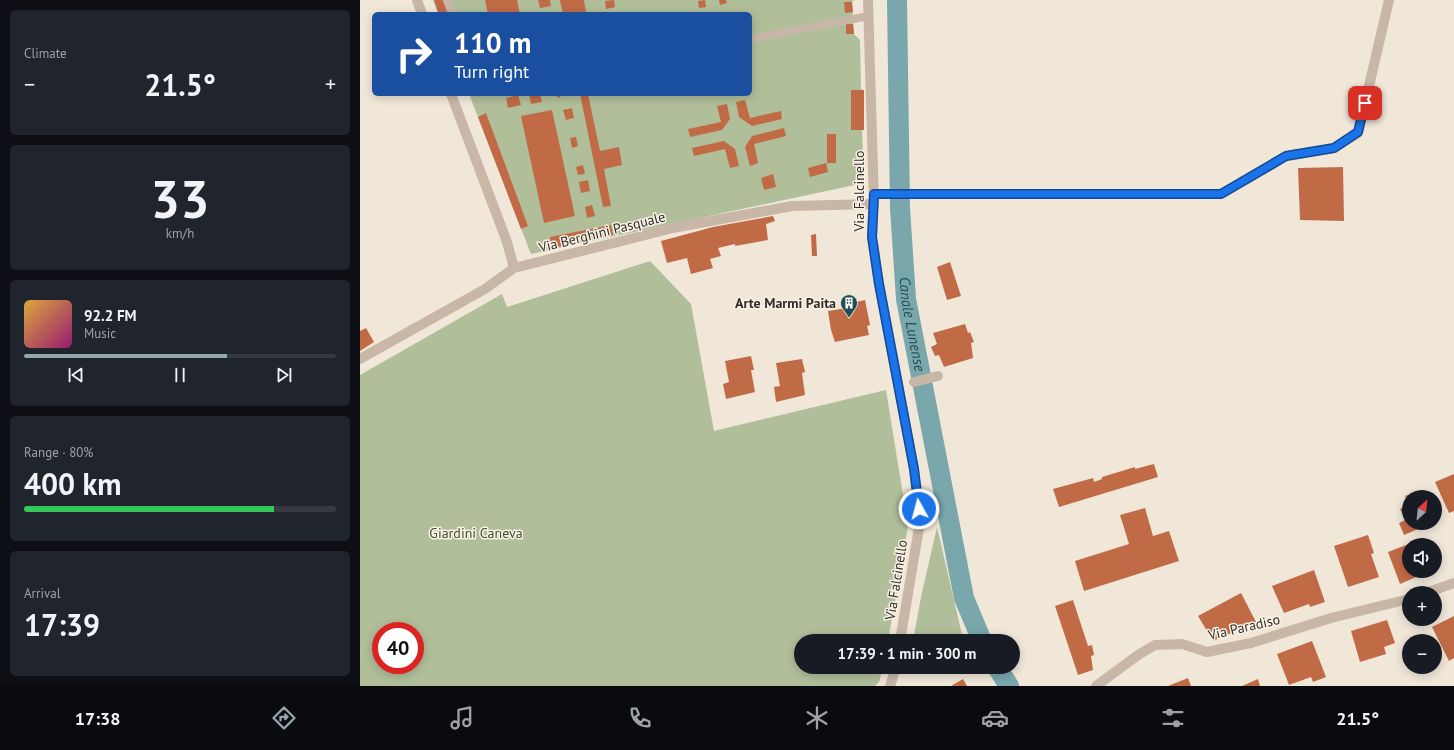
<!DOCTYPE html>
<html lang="en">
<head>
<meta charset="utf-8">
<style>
  :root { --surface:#171b24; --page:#20242c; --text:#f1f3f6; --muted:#9ea1a6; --line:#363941; --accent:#92a8ad }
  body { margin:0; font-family:"PT Sans",sans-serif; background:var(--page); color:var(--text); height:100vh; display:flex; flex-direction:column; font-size:15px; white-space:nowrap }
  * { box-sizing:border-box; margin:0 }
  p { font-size:13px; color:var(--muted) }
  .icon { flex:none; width:22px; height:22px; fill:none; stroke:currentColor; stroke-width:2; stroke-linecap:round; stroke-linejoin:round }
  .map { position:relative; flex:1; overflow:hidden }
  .side { display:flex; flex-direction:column; gap:10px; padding:10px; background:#0d0f14; width:360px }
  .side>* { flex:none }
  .hud { position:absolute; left:12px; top:12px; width:380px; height:84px; border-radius:6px; box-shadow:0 2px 10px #0003; background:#1a4fa0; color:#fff; overflow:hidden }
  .needle { width:26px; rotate:27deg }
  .buttons { position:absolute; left:1042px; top:490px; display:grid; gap:8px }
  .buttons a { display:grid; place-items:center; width:40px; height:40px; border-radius:50%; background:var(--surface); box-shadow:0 2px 10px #0003; font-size:20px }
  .speed { position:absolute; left:12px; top:622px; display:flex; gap:8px; font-size:20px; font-weight:700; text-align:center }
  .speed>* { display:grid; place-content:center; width:52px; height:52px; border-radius:50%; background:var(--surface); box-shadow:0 2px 10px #0003; line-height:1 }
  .speed .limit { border:6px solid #d22; background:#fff; color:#111 }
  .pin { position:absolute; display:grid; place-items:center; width:34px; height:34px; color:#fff; margin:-17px; border-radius:8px; box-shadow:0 2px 6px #0006 }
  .me { position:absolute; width:44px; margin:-22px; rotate:353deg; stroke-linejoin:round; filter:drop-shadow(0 0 3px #0008) }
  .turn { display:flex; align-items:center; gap:14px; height:84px; padding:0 16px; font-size:18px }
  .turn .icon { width:52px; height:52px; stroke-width:2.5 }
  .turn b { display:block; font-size:28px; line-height:34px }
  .big { font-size:30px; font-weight:800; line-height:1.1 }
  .side .tile { flex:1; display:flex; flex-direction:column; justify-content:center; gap:6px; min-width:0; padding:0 14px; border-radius:6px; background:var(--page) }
  .side .dial { align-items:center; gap:0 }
  .dial b { font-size:52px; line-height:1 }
  .song { display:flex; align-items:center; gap:12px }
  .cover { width:48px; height:48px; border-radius:6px; background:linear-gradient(135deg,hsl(40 70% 55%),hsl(320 70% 35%)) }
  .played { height:4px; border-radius:2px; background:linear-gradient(90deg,var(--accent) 65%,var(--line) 65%) }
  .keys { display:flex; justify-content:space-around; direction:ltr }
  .heat { display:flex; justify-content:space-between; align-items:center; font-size:22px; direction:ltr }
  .charge { height:6px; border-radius:3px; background:linear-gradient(90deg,#34c759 80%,var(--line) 0) }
  .trip { position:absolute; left:434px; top:634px; width:226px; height:40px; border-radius:20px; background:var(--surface); box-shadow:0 2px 10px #0003; font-weight:800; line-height:40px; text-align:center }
  .tab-bar { display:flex; height:64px; justify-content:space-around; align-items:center; background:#090b0e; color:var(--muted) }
  .tab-bar .icon { width:28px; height:28px }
  .tab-bar .on { color:var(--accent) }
  .tab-bar b { font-size:18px; color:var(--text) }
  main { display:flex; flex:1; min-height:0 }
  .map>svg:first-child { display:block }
  .green { fill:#b0be9a; fill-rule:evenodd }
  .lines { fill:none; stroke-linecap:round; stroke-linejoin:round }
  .canal { stroke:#79a7ac; stroke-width:20 }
  .building { fill:#c16b46 }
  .service { stroke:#c8b7a6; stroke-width:8 }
  .minor { stroke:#c8b7a6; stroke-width:10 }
  .tertiary { stroke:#c8b7a6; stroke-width:10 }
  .route-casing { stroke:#114b97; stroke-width:10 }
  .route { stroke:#1a73e8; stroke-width:7 }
  .labels { text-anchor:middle; stroke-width:3; stroke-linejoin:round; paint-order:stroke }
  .street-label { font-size:14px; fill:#342c27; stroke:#f8f1e5 }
  .poi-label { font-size:14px; font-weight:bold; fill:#342c27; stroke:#f8f1e5; text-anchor:end }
  .park-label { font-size:14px; fill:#41512b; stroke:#f8f1e5 }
  .water-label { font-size:15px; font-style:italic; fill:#1e4d54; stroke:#f8f1e5 }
</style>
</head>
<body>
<main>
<section class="side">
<div class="tile"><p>Climate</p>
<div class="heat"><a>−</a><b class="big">21.5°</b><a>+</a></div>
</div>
<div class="tile dial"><b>33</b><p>km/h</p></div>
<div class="tile">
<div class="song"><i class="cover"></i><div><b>92.2 FM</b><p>Music</p></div></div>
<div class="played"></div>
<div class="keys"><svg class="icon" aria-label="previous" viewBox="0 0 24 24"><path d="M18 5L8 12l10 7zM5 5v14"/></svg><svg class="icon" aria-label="pause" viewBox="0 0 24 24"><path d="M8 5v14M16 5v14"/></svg><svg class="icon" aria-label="next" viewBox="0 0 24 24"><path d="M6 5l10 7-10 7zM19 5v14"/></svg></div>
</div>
<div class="tile"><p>Range · 80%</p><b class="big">400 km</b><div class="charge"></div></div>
<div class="tile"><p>Arrival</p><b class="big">17:39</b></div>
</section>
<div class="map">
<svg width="1094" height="686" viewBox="0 0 1094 686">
  <rect width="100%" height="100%" fill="#f0e7d9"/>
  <!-- green -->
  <path class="green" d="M73,0H494L492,2L494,34L500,40L501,89L504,90V130H502L504,183L171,254L109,94H390V14H78Z
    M290,261L331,304L354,431L526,390L548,526L528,641H441V667H523L519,682L515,686H0V375L142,294L147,307ZM21,631H55V665H21Z
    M577,527L603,639L604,641H553L561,597Z"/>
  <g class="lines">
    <!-- canal -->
    <g class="canal">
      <path id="s1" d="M537,0L540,208L546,299L604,598L622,641"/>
      <path d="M637,667L649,686"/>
    </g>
  </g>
  <!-- building -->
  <path class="building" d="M74,0H87L91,14H79Z
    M125,0H157L160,14H128Z
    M178,0H190L191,6L180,8Z
    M200,0H224L226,12L203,14Z
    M254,0L255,7L246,9L245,1Z
    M345,0L346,7L339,8L338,1Z
    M359,0H366L367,3L360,5Z
    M484,2H492L493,12L485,13Z
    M486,24H493L494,34H486Z
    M491,90H504V130H491Z
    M169,94H180L182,102L171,104Z
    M194,94H203L199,98Z
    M220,94H228L240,151L259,147L262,165L244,169L251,206L243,207Z
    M158,95L161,105L148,108L146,98Z
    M385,100L390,118L421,111L422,119L392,126L379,117L376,102Z
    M367,104L370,119L362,130L330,137L328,129L361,122L357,106Z
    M212,108L214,118L206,120L203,110Z
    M192,110L215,216L184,223L161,116Z
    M126,113L168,226L161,229L118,117Z
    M424,128L426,136L394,144L398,163L390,166L385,147L392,136Z
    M467,134H476V163H467Z
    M216,137L218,146L212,148L210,138Z
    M364,141L375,149L379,166L370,168L365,149L334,156L332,148Z
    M466,163L468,172L450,177L448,168Z
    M223,165L225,174L218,175L216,167Z
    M983,167L984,221L940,220L938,168Z
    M413,174L416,187L404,190L401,178Z
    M228,180L230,191L221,193L219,182Z
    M232,205L235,216L227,218L225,207Z
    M413,216L415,221L406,224L408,240L375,246V244L358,248L361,256L350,259L353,268L331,274L327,258L307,263L301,241L353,227Z
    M251,225L253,235L192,248L190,237Z
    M456,234L457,256H452L451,235Z
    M590,262L601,296L587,300L577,267Z
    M505,300L510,325L507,326L509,335L475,342L471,330L468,311L487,308L488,304Z
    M605,324L608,333L610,332L614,342L611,343L613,358L584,367L579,355L575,356L571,347L577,344L573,333Z
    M6,328L14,342L0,351V331Z
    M391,356L394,370H391L395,392L366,399L363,384L369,382L365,361Z
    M442,359L445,372L442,373L445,395L416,402L414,387L420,386L416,363Z
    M794,464L798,477L699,507L693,489L733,478L734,482L742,479V477L775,467V469Z
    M1094,474V511L1089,513L1075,482Z
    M1053,493L1056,497H1049V523H1072L1044,535L1039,523L1045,520L1040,509L1049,505L1045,496Z
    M785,508L793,536L809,531L819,561L724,591L715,561L769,544L760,515Z
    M1008,535L1014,553L1011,554L1019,577L988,587L974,546Z
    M1064,538L1067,545H1049V571H1070L1040,584L1028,552Z
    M954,570L965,602L950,607L949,604L924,613L912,586Z
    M881,593L896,622L853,641L838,616Z
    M713,600L728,646L732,645L734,655L731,656L733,670L718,675L695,606Z
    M1094,616V658L1089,661L1072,627Z
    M1027,620L1035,643L1024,647L1026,654L1000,662L991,631Z
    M952,641L966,677L953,682L951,677L929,685L917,654Z
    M828,678L831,686H808Z
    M603,679L607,686H591Z
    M898,679L900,686H882Z"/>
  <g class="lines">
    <!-- service -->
    <path class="service" d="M87,0L92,14
      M390,39L509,16"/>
    <!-- minor -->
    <path class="minor" d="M57,0L62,14
      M91,94L147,242L154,268
      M514,194H861L926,156L974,148L998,133L1029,0
      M0,359L125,289L154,268L313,228L432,206L514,204
      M554,382L578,376
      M1066,593L1094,583
      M736,686L778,655L795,645L822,644L847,652L891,643L971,618L1049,599"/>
    <!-- tertiary -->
    <path class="tertiary" d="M508,0L514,204L512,237L519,284L554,469L560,522L540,641
      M530,686L536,667"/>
  </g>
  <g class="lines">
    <!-- route casing -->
    <g class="route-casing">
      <path id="route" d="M559,509L554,469L519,284L512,237L514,194H861L926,156L974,148L998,132L1005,103"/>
    </g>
    <!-- route -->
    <use href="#route" class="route"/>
  </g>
  <!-- icons -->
  <defs>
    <g id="building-pin" transform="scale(0.9)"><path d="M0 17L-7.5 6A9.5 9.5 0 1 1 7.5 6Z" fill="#1e4d54" stroke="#f8f1e5"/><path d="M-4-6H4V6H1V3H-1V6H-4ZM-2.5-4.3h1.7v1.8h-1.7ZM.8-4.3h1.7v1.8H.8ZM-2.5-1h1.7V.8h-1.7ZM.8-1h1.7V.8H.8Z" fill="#fff"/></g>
  </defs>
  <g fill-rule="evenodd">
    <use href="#building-pin" x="489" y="303"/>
  </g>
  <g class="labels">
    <!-- street labels -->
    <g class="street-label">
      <text transform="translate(499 191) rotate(-90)" y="5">Via Falcinello</text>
      <text transform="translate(242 232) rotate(-14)" y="5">Via Berghini Pasquale</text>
      <text transform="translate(536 580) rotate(-81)" y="5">Via Falcinello</text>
      <text transform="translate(884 627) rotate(-13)" y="5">Via Paradiso</text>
    </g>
    <!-- poi labels -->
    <g class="poi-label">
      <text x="476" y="308">Arte Marmi Paita</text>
    </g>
    <!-- park labels -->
    <g class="park-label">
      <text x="116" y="538">Giardini Caneva</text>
    </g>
    <!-- water labels -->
    <g class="water-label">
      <text dy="5" stroke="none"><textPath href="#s1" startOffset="325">Canale Lunense</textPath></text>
    </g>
  </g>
</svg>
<div class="buttons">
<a><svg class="needle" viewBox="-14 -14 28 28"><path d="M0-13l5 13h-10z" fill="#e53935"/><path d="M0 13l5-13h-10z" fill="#9ea1a6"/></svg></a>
<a><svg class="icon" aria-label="sound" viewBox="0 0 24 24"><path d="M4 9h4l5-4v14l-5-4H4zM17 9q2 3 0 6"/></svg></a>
<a>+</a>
<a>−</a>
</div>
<div class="speed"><div class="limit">40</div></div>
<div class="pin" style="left:1005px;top:103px;background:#d93025"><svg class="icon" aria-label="arrive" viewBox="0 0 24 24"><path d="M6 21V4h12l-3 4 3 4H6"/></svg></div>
<svg class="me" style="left:559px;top:509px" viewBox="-20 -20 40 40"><circle r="17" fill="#1a73e8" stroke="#fff" stroke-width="3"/><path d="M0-11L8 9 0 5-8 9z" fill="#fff"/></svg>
<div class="trip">17:39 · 1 min · 300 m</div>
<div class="hud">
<div class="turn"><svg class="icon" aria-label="right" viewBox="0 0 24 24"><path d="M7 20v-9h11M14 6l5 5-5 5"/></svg><div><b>110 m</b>Turn right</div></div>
</div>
</div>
</main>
<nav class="tab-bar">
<b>17:38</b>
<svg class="icon on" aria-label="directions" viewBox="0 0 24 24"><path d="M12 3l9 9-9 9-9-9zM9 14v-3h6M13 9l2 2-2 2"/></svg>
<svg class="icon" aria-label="music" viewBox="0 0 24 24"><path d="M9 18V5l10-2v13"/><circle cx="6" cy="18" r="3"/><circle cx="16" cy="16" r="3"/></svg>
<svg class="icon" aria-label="phone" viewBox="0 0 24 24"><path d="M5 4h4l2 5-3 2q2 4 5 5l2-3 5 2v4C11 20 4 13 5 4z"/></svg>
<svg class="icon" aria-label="climate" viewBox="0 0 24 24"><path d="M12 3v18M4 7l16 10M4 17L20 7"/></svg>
<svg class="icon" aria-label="car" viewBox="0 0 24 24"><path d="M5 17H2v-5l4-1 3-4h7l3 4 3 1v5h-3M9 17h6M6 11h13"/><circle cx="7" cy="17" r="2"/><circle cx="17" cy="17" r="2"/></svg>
<svg class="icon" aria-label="filters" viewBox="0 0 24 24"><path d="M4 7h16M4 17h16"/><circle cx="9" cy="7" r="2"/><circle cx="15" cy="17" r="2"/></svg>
<b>21.5°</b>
</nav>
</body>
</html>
